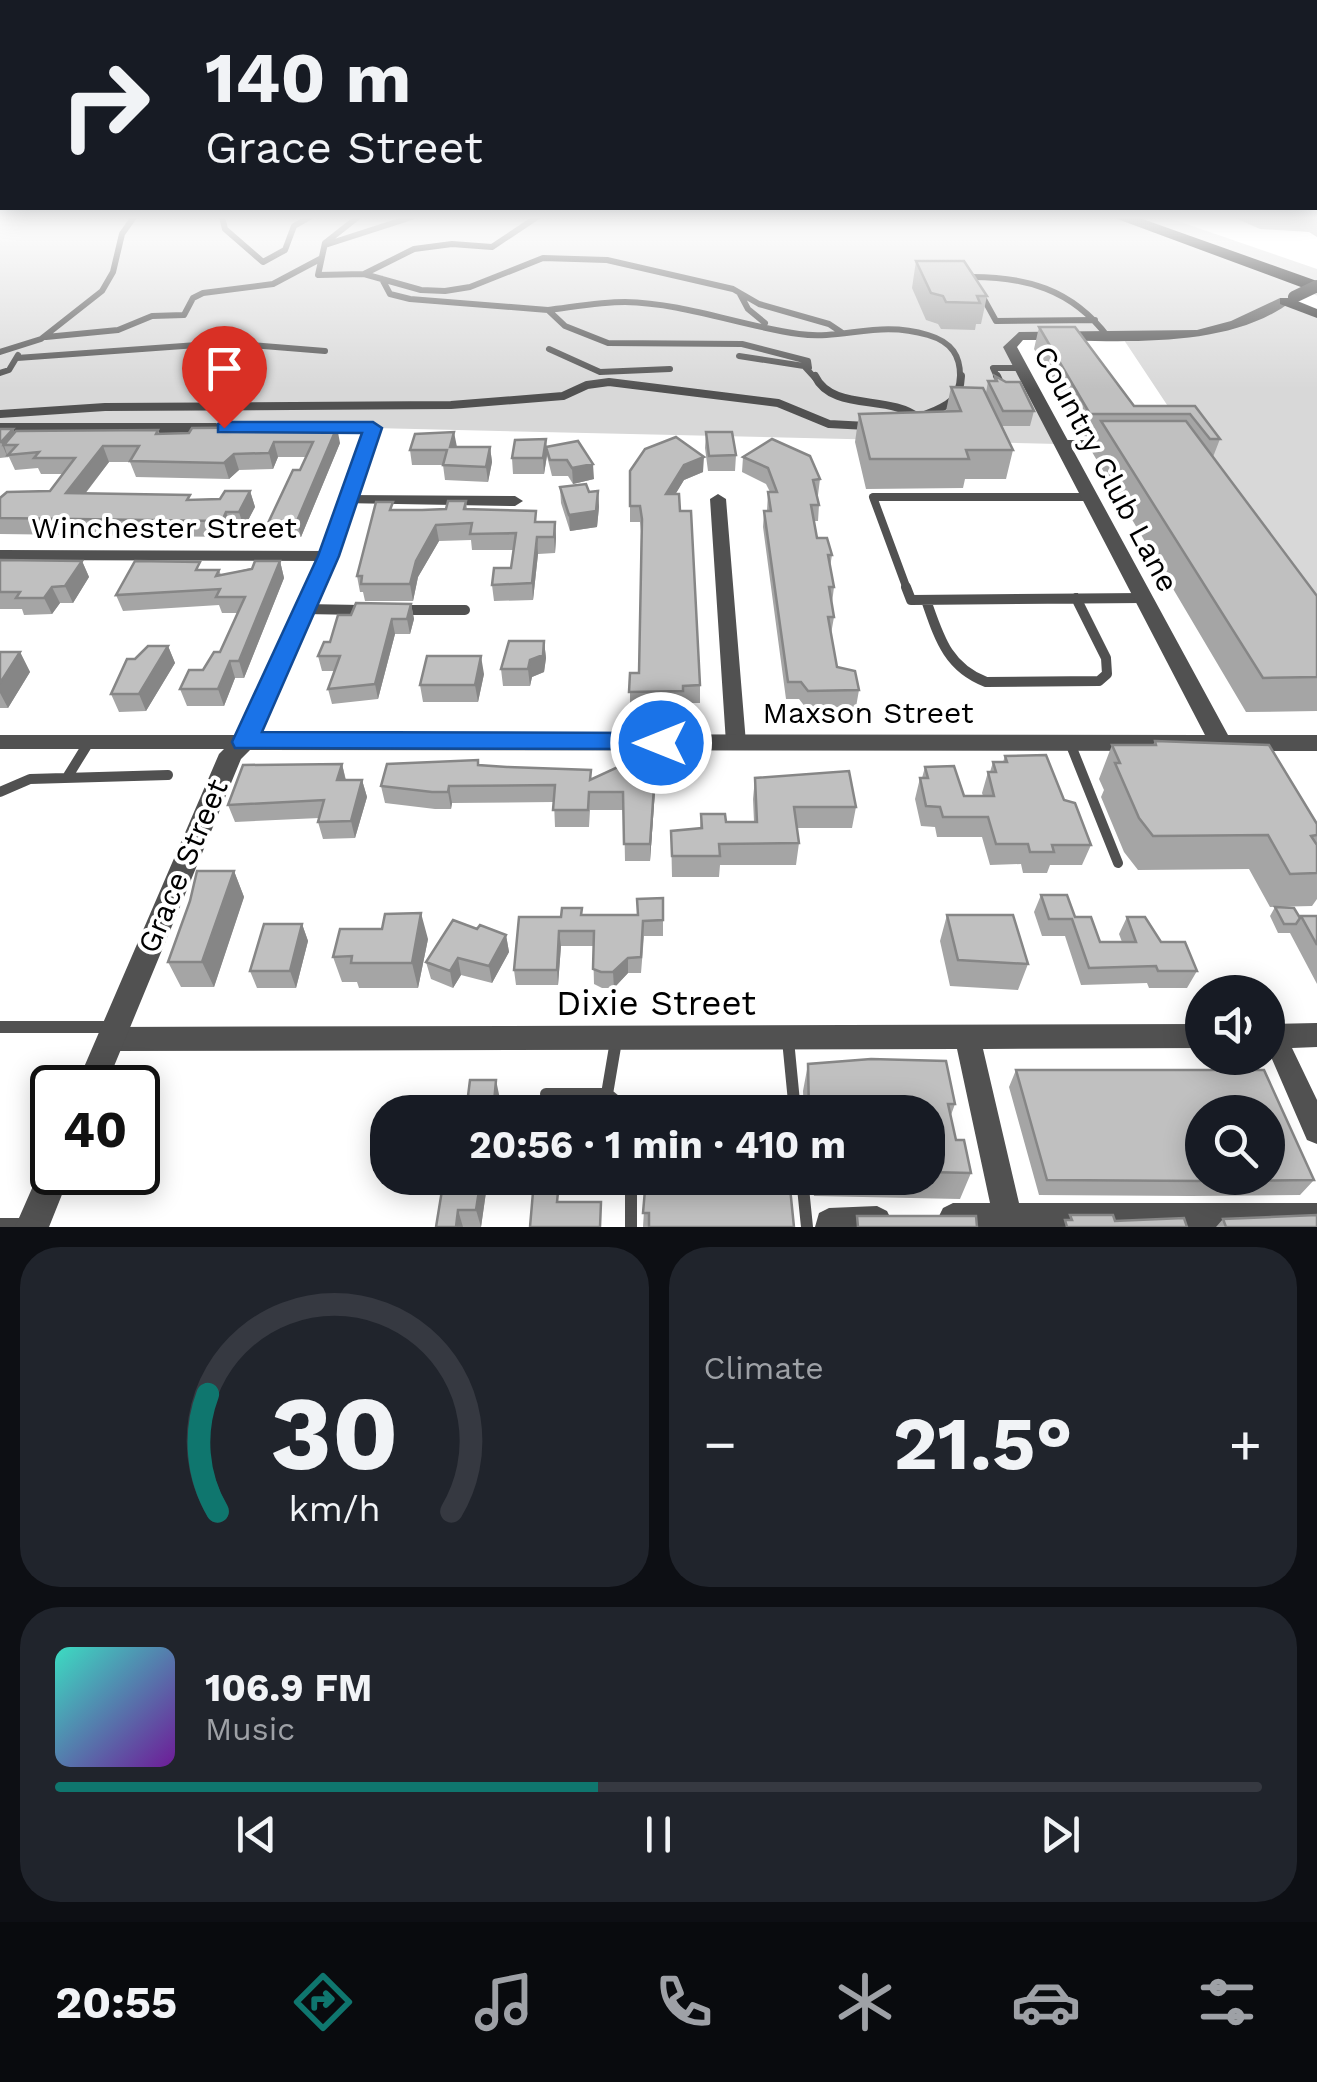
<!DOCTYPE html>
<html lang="en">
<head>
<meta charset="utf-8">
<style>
  :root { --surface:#171b24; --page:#20242c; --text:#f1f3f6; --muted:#9ea1a6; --line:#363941; --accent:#0f766e }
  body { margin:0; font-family:"Work Sans",sans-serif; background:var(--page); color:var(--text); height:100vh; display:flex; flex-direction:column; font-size:38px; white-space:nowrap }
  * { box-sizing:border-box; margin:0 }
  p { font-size:32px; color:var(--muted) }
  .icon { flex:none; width:55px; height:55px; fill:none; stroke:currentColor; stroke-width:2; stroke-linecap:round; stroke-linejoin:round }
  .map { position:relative; height:1227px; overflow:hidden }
  .drawer { display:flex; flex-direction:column; gap:20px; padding:20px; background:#0d0f14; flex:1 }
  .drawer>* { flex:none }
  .banner { position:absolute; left:0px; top:0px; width:1318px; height:210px; box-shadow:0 5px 25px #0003; background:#171b24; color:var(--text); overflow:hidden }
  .controls { position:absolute; left:1185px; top:975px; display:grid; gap:20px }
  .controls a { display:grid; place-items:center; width:100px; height:100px; border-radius:50%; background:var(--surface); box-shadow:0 5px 25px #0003; font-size:50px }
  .speed { position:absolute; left:30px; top:1065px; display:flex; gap:20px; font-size:50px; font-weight:700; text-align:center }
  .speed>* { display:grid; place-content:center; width:130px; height:130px; border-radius:50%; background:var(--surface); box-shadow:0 5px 25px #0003; line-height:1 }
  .speed .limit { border:5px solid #111; border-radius:15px; background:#fff; color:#111 }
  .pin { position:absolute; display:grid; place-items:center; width:85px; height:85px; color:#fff; margin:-102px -42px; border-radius:50% 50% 50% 0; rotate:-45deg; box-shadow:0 0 10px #0007 }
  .pin .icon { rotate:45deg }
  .me { position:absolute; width:110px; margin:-55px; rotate:270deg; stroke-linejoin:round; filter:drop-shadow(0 0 8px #0008) }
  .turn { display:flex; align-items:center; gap:35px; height:210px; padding:0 40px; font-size:45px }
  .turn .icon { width:130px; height:130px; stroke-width:2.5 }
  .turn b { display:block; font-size:70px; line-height:85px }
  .big { font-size:75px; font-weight:700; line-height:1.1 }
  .drawer .widget { flex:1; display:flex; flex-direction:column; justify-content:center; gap:15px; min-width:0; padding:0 35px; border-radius:40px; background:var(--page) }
  .drawer .dial { align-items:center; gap:0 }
  .dial svg { height:260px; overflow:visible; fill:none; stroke:var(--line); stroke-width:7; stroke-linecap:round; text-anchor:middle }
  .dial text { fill:var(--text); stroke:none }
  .song { display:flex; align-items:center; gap:30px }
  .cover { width:120px; height:120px; border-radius:15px; background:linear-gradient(135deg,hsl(170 70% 55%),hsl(280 70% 35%)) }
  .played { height:10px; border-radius:5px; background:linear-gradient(90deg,var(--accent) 45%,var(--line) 45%) }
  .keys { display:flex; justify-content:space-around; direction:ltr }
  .heat { display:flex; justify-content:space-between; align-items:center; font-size:55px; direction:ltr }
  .drawer .tiles { flex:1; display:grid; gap:20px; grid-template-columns:1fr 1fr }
  .widget:last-child { grid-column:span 2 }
  .trip { position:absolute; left:370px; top:1095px; width:575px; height:100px; border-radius:40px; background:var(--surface); box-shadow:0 5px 25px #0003; font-weight:700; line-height:100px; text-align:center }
  .tabs { display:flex; height:160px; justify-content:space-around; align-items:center; background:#090b0e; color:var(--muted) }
  .tabs .icon { width:70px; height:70px }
  .tabs .active { color:var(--accent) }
  .tabs b { font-size:45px; color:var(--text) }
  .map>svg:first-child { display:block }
  .green { fill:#d8d8d8 }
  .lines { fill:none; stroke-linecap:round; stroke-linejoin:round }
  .motorway-casing { stroke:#dbdbdb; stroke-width:5 }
  .service-far3 { stroke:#515151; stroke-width:6 }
  .service-far2 { stroke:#515151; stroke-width:8 }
  .service-far1 { stroke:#515151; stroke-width:10 }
  .service { stroke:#515151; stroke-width:12 }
  .minor { fill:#515151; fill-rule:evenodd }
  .tertiary { fill:#515151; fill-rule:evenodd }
  .secondary { fill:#1e1e1e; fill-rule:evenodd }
  .motorway { fill:#000; fill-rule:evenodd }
  .secondary-bridge { stroke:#1e1e1e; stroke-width:12 }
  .wall { fill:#a5a5a5 }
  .shaded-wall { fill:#868686 }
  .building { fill:#c0c0c0; stroke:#868686; stroke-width:2.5; fill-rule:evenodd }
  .route { fill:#1a73e8; stroke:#114b97; stroke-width:2.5 }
  .labels { text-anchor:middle; stroke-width:8; stroke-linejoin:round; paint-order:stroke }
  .street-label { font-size:30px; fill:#000; stroke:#fff }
  .near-street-label { font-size:35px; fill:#000; stroke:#fff }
</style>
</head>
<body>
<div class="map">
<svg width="1317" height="1227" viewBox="0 0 1317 1227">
  <rect width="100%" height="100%" fill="#fff"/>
  <!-- green -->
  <path class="green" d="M0,217H1166L1317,269V284L1291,296L1317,316V631L1122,337L1023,338L1011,342L1059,444L373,428H0Z"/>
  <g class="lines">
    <!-- motorway casing -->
    <g class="motorway-casing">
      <path id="motorway" d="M1112,217H1137L1317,281V293Z"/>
    </g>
    <!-- service-far3 -->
    <path class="service-far3" d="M222,217L225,229L263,262L285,250L294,226L310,217
      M358,217L325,243L318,275L364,274L421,290L445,291L470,287L543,258L607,260L733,289L759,304L829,324L841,332
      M325,245L412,217
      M364,274L414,249L452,244L492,247L537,217
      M967,277C1025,276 1072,289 1108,337
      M382,279L390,294L410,299L548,310L565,326L608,343L742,344L808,361L809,368
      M980,292L996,321L1095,320
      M740,294L748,309L765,323
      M548,310C573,307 600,302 625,302C684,303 741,326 799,334C844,340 878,320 928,335C952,342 961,356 960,379
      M46,337L118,330L152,316L184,315L193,298L203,293L273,284L320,259
      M549,349L600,372L670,369
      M0,352L41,339L102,291L113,272L122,234L134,217
      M739,356L804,366L816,379
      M17,358L225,343L325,351
      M0,373L9,370L18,355
      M998,379L993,368H1020"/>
    <!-- service-far2 -->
    <path class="service-far2" d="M815,376C832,412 890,394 919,418
      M997,376L1001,385
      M0,414L105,407L451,405L563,396L587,385L609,382L778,403L829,424L867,426
      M920,417C943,407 960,404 961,376
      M1060,444H1104
      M907,589L873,497H1088"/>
    <!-- service-far1 -->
    <path class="service-far1" d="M906,587L911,600L1143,598
      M926,600C939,637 947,667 986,682L1099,681L1107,674L1106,658L1076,598
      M304,609L361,610
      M402,610H465
      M1070,743L1118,863
      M68,776L89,742
      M0,792L30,779L168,775"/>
    <!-- service -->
    <path class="service" d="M0,1027H112
      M788,1040L795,1112
      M616,1041L607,1094L629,1112
      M546,1094H607
      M631,1178V1227
      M802,1178L807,1227
      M0,1224H27"/>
    <!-- minor -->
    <path class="minor" d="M718,494L726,499L746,743L743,748H729L726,743L710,499Z
      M346,495L515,496L523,501L515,506L341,503L338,500L341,497Z
      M0,550L328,551L336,556L328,561L0,560Z
      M0,735H245L252,737L255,742L252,747L245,749H0Z
      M1317,1023V1047L1292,1048L1317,1100V1144L1307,1140L1268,1050V1024Z
      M1202,1024V1048L983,1049L1019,1203H1317V1227H942L938,1218L943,1208L953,1203H990L957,1049L110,1051L101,1048L97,1039L101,1030L110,1027Z
      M877,1206L887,1211L892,1221L889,1227H815L819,1213L829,1208Z"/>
    <!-- tertiary -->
    <path class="tertiary" d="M1280,298L1292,301C1223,354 1105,339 1023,340L1017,347L1228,735H1317V751L250,750L241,759L105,1088H75L219,754L236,737L319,556L363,433H310L302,428L304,425L373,423L381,428L337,556L260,734L1205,735L1003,347L1019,332L1197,330L1231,321Z
      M0,423H216L224,428L216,433H0Z
      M52,1157V1172H71L49,1227H15L44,1161Z"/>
    <!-- secondary -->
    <path class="secondary" d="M1280,298H1290L1317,309V318L1280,304Z"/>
    <!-- motorway -->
    <use href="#motorway" class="motorway"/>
    <!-- secondary-bridge -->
    <path class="secondary-bridge" d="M1294,297L1317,286"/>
  </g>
  <!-- wall -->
  <path class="wall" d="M1233,217H1317V237L1309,232L1260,229Z
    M916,261L987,296L981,324H976L975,330L941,329L938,324L926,320L912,288Z
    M1039,327L1134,406H1195L1220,439L1213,457L1317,596V711L1246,712L1092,452L1096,437L1083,436L1034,349Z
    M995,376L1034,411L1030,426H1002L1013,450L1006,479H965L963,488L866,489L855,442L859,414L946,411L951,387L986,393L988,381H994Z
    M0,429H13L15,432L158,430L160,434L340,443L301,537H273L269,521L300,470L306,457H278L273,469L239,470L229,479L136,477L130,462H109L85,494L192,500L220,499L250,491L255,507L244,528H231L227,537L0,534V498L50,491L63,474H41L38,468L15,470L9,457L0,458Z
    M706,432L736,455L735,471H708L705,448Z
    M546,439V447L594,479L573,484L568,476H552L547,456L544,474H513L512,458Z
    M456,447H490L492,462L488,482L445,480L443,465H412L410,450Z
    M743,457L820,479L818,495H817L819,505L818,521H814L817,538L832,555L830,567L834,587L832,603L834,617L831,634L837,667L859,690L856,707L806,708L799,699H786L763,527L764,511H767L768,492H770L766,484L742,472Z
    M630,471L703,472L684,480L675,494L680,511L700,685V703H683V708L630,710V673H639L641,531L640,522H630Z
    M560,487L589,492L598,491L599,507L597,527L570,531L561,503Z
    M466,501L467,509L537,522H555L556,538L555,553L538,554L533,600L494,601L492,585L511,568L513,550H472L471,540L439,541L418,577L413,601H365L363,592H360L357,576L395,510L446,509Z
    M0,560L82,561L89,577L73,603H60L52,614L24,615L22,609H0Z
    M280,561L284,578L244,678H235L224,706H187L180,689L203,670L220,652L237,613H222L219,605L123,611L116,595L203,570H219L221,575Z
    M411,604L414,619L410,634H395L378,699L332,704L328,689L335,671H322L318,656L351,615Z
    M544,641L546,658L544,672L532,677L530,686H503L501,669Z
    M168,646L175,663L146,711L119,712L111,694L135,659Z
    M0,652H20L30,672L8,708H0Z
    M484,674L478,702H423L420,685Z
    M1155,741L1317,824V899L1312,906L1270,907L1249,869L1138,870L1124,852L1101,797L1104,790L1099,779L1112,745H1153Z
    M1005,756L1064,800L1091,845L1082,865H1050L1047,873H1023L1021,864L990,865L982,837H937L935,827L921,826L915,799L920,778H922L925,767L964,796H983L982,793L988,772H990L993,762H1003Z
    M478,760L479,765L507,767L591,770V779L655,790L650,861H625L624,810H590L589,827H555L554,802L452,803L451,809H435L385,803L381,786Z
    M342,764L346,780H362L367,797L355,838L323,839L318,822L319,818L235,822L228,805Z
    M755,778L856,807L852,828H797L799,843L796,865H720L719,877H672L671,831L700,829L701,814L726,822H754L753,799Z
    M234,871L244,897L214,987H181L168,962Z
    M1041,895L1075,917L1100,942H1122L1119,934L1127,917L1197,971L1187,988H1149L1147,983L1081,985L1065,936H1042L1034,912Z
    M663,898V936H644L641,973H628L614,988H602L594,984L593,946H561L558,985H516L514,970L519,917L638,915Z
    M1275,907L1300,918L1301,916H1317V984L1290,933H1278L1270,916Z
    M947,915L1028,964L1018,990L950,986L940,941Z
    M302,924L308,941L296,988H257L250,971Z
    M477,929L506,935L509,952L492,983L461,975L453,988L431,979L426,962Z
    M428,939L418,988H359L357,982H342L333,957Z
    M808,1064L955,1104L951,1115L956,1140L971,1173L960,1199L814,1196L811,1178H928V1112H804L803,1091Z
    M1016,1070L1314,1180L1300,1195L1191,1196L1039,1195L1009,1087Z
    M444,1178H508H488L481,1227H436Z
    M553,1178H576L575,1187H554Z
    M646,1178H793L792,1181H789L794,1227H643Z
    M1223,1219L1317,1227H1216Z"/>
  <!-- shaded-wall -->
  <path class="shaded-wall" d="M337,427L340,443L301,537L297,521Z
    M13,429L20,444L4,445L8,458L1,442Z
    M454,432L457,447H450Z
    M546,439L547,455L544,474L543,458Z
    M274,442L278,457L273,469L269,453Z
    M103,446L109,462L73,509L66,493Z
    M490,447L492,462L488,482L486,467Z
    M234,454L239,470L229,479L224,463Z
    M704,457L703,472L684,480L666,510V494L684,465Z
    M593,464L594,479L573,484L572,468Z
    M250,491L255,507L244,528L239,512Z
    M598,491L599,507L597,527L570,531L569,515Z
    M226,512L231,528L227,537L222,521Z
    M555,522L556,538L555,553L554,537Z
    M436,525L439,541L418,577L413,601L410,584L416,561Z
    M537,537L538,554L533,600L532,583Z
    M82,561L89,577L73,603L65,586Z
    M280,561L284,578L244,678L239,661Z
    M52,587L60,603L52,614L44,598Z
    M411,604L414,619L410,634L407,619Z
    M392,619L395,634L378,699L375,684Z
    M544,641L546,658L544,672L532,677L530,686L528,669L530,660Z
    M168,646L175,663L146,711L139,694Z
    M20,652L30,672L8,708L0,693V683Z
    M481,656L484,674L478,702L475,685Z
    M230,661L235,678L224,706L218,689Z
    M342,764L346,782L337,780Z
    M655,773V790L650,861V844Z
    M362,780L367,797L355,838L351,821Z
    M449,786L452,803L451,809L448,792Z
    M234,871L244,897L214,987L202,962Z
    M421,913L428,939L418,988L412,963Z
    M302,924L308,941L296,988L290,971Z
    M559,931L561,946L558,985L557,970Z
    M506,935L509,952L492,983L489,966Z
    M458,958L461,975L453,988L450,971Z
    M628,958V973L614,988L613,972Z
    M496,1080L500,1099L499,1112L494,1103Z
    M481,1178H488L481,1227L476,1210Z
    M458,1210L463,1227H456Z"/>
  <!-- building -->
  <path class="building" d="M916,261H964L987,296H977L980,303L946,302L943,296L931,293Z
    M1039,327H1075L1134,406H1195L1220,439H1210L1190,414H1090Z
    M995,376L1006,382H1020L1034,411H1003L988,381H997Z
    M951,387L983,388L1013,450H966L969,459H870L859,414L961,411Z
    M1101,421H1186L1317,596V677L1263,678Z
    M337,427L297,521H269L293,470H300L313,442H274L269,453L234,454L224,463L130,461L139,446H103L66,493L190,495L187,500L220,499L225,491H250L239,512H226L222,521L0,518V498L7,492L50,491L75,458H34L39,452L8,455L17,445H4L16,431L158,430L156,434L189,433L192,428Z
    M0,429H13L1,442H0Z
    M454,432L450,447H490L486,467L443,465L447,450H410L415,434Z
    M706,432H732L736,455L709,456Z
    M676,437L704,457L684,465L666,494H679L680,511H691L700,685L683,686V691L629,692L630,673H639L642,519L640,506H630V471L645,449Z
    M546,439L543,458H512L515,440Z
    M772,439L810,456L820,479L813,480L819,505H811L817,538H827L832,555H828L834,587H829L834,617H828L837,667L855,671L859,690L808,691L801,682H788L764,511H771L768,492H777L768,468L743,457Z
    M578,441L593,464L572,468L567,460H550L546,447Z
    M586,484L589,492L598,491L596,511L569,515L560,487Z
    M448,501H466L464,509L536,511L535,522H555L554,537H537L532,583L492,585L494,568H511L516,533L470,534L472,523L436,525L416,561L410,584H361L362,576H357L376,502H393L390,510H422L446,509Z
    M0,560L82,561L65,586L52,587L44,598H16L20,592H0Z
    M135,561L200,562L196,570H219L216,576L252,569L255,561H280L239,661H230L218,689H180L189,670H203L214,652H220L245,597H216L220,589L116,595Z
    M356,603L411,604L407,619H392L375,684L328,689L340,656H318L324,642H330L338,615H351Z
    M509,641H544L543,655L530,660L528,669H501Z
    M148,646H168L139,694H111L127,659H135Z
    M0,652H20L0,683Z
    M427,656H481L475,685H420Z
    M1155,741L1269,745L1317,824V835L1311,836L1317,845V873L1290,874L1268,835L1153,836L1139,818L1115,763H1120L1112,745H1156Z
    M1046,755L1064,800L1075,803L1091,845H1052L1054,852H1030L1028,844H996L988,817H943L940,807L926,806L920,778H928L925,767L954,766L964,796H994L988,772H996L993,762H1007L1005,756Z
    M478,760V765L507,767L591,770L590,780L620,766H646L655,773L650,844H624L623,792H589L588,810H553L555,785L449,786L448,792H432L381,786L387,764Z
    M342,764L337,780H362L351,821L318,822L324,800L228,805L243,765Z
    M849,771L856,807H794L799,843L719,844L720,856H672L671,831L702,828L701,814H725L726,822H757L755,778Z
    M197,871H234L202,962H168L190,901Z
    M1041,895H1067L1075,917H1091L1100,942H1136L1127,917H1145L1161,942H1185L1197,971H1158L1156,966L1089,968L1072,919H1049Z
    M663,898V920L643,921L641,957L628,958L613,972H601L593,969L594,931H559L557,970H514L519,917H561L562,908H582L581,915H638L637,899Z
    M1275,907L1294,908L1300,918L1296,924H1284Z
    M421,913L412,963H351L352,956L333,957L340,929H382L385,914Z
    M947,915H1013L1028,964L958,960Z
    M1301,916H1317V945Z
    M453,920L477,929L480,925L506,935L489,966L458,958L450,971L426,962Z
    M264,924H302L290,971H250Z
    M871,1059L946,1061L955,1104H948L956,1140H964L971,1173L928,1172V1112H809L808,1064Z
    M1016,1070H1264L1314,1180L1203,1181L1047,1180ZM1202,1112H1268V1178H1202Z
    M470,1080H496L494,1103L502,1106L576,1108V1112H466Z
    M444,1178H481L476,1210H458L456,1227H436Z
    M646,1178H789L794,1227H649V1213H643Z
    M533,1192H558L557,1202H601L600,1227H530Z
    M1070,1215H1113L1115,1221L1184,1218L1187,1227H1067L1065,1220H1072Z
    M1317,1215V1227H1226L1223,1219Z
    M857,1216H976L977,1227H858Z"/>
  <!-- sky -->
  <linearGradient id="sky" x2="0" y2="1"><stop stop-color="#8baccb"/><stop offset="0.56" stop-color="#fff"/><stop offset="1" stop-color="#fff" stop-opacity="0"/></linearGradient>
  <rect width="1317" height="389" fill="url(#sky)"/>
  <!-- route -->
  <path class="route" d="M224,422H373L382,428L339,556L262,732L661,733L670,736L674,743L670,749L235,748L232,742L318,556L362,433L218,432V424Z"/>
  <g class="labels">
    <!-- street labels -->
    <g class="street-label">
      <text transform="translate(1106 469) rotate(62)" y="10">Country Club Lane</text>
      <text x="164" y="538">Winchester Street</text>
      <text x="868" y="723">Maxson Street</text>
      <text transform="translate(183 866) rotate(-67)" y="10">Grace Street</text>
    </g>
    <!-- near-street labels -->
    <g class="near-street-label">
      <text x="656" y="1015">Dixie Street</text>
    </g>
  </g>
</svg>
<div class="controls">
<a><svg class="icon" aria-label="sound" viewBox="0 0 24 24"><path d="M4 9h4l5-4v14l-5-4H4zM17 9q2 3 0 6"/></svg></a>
<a><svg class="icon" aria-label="search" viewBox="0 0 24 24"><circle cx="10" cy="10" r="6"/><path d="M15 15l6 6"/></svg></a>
</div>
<div class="speed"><div class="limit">40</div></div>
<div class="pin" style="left:224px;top:428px;background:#d93025"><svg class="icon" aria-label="arrive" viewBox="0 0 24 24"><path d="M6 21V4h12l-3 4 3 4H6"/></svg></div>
<svg class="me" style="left:661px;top:743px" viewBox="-20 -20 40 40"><circle r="17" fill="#1a73e8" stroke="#fff" stroke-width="3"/><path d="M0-11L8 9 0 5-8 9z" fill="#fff"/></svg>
<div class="trip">20:56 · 1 min · 410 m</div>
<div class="banner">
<div class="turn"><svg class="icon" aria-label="right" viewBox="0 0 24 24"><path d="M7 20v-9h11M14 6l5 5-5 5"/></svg><div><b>140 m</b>Grace Street</div></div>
</div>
</div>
<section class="drawer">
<div class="tiles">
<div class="widget dial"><svg viewBox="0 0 100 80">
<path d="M14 69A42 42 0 1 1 86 69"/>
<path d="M14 69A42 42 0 0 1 11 33" stroke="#0f766e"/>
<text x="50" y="56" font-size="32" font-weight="700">30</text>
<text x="50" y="72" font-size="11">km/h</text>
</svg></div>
<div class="widget"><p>Climate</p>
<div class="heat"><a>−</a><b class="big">21.5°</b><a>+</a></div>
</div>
<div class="widget">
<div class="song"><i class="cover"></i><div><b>106.9 FM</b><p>Music</p></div></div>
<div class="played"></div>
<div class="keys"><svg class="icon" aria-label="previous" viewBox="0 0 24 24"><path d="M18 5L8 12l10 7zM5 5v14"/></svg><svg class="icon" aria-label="pause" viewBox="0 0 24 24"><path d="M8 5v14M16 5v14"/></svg><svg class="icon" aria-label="next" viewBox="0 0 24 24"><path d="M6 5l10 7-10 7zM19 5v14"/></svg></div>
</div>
</div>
</section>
<nav class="tabs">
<b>20:55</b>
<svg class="icon active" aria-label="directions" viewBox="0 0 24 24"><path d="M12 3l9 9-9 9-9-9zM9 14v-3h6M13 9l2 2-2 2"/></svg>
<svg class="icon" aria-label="music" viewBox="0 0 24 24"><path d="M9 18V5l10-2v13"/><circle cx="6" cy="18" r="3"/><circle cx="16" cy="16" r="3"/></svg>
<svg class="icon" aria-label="phone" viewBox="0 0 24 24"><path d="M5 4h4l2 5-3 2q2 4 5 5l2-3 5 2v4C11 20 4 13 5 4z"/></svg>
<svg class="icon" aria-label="climate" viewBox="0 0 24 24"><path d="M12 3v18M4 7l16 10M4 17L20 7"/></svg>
<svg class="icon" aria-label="car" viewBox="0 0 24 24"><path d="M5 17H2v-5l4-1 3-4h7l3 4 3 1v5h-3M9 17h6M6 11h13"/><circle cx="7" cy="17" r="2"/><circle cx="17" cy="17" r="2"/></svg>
<svg class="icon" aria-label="filters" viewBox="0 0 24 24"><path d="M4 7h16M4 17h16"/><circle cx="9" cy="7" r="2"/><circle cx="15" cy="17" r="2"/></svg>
</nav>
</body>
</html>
